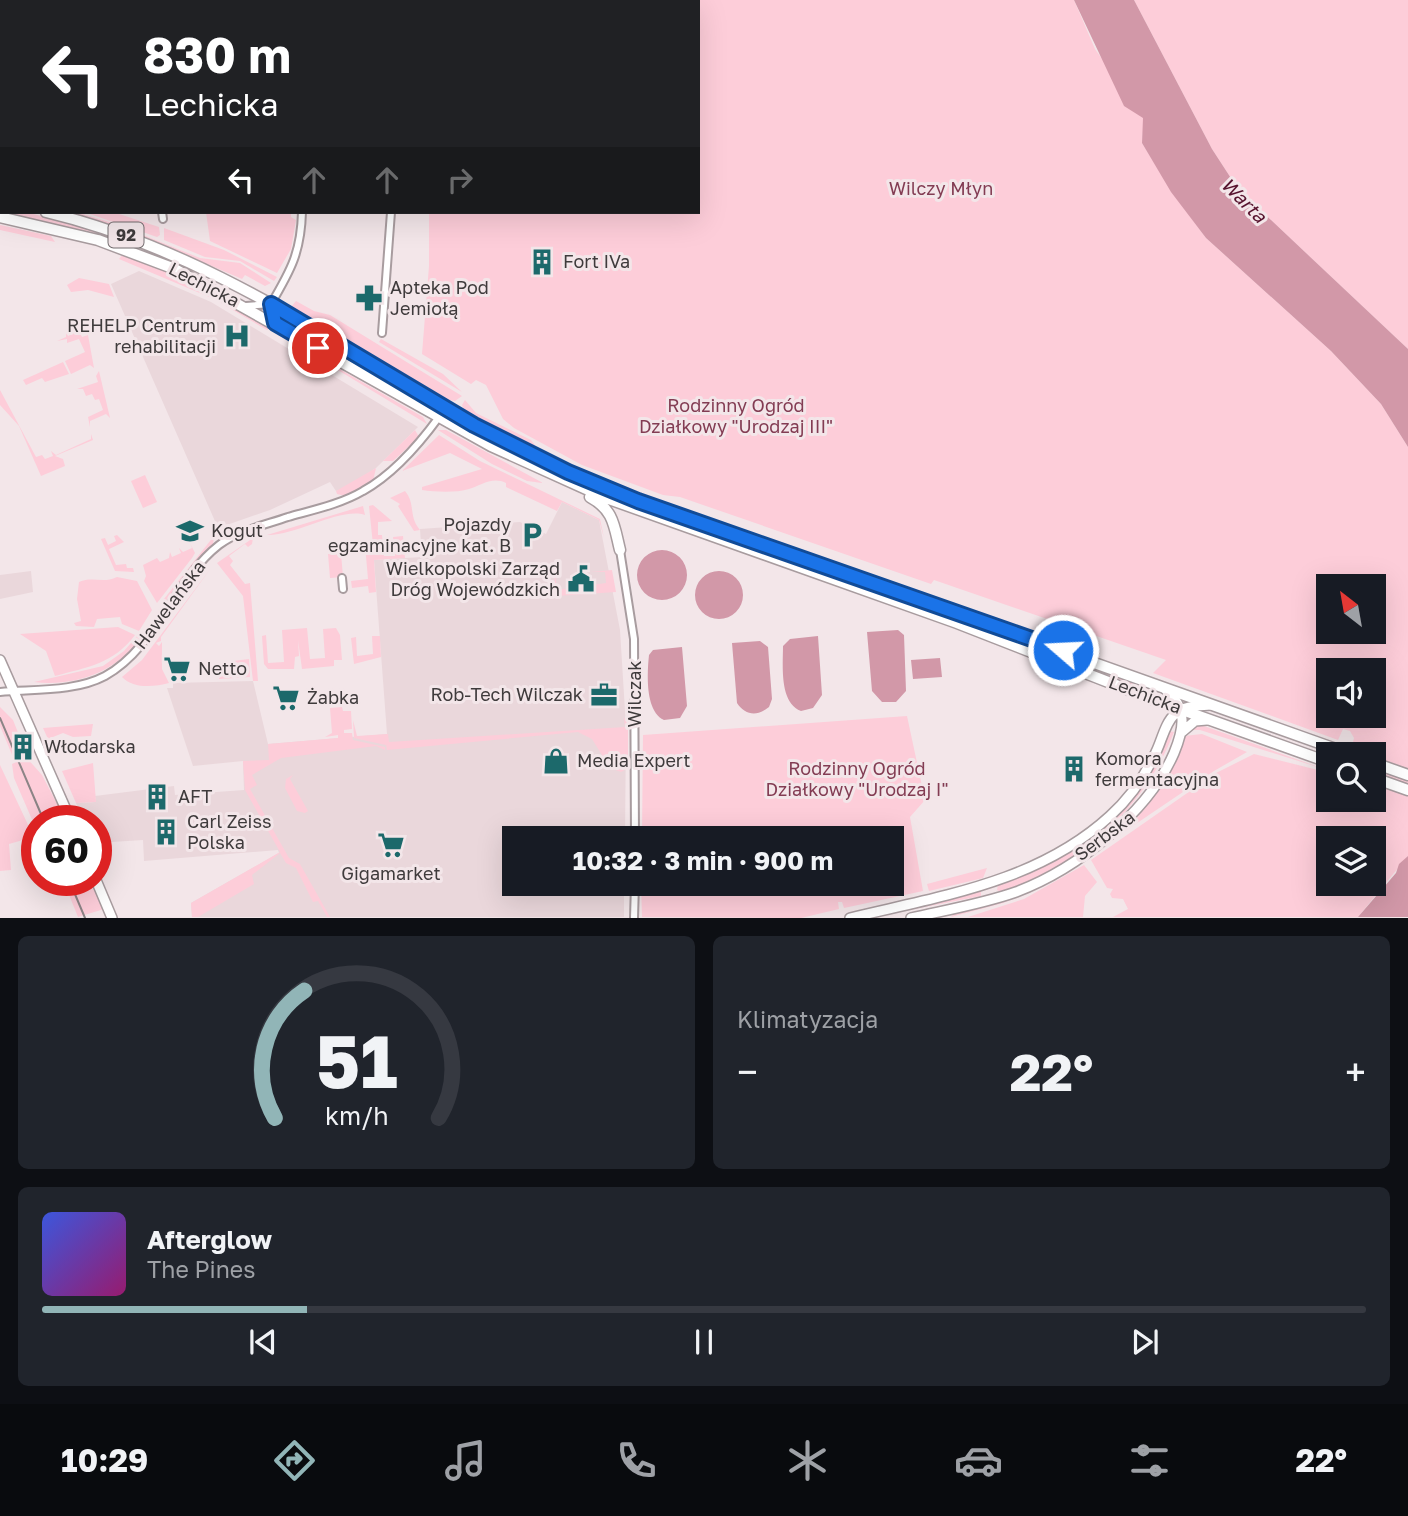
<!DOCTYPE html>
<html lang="pl">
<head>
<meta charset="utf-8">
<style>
  :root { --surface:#171b24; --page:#20242c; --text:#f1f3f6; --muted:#9ea1a6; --line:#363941; --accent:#91b5b7 }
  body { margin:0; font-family:"Golos Text",sans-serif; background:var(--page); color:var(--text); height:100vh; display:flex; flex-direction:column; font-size:26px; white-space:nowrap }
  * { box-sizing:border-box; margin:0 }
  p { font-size:23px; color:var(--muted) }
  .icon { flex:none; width:38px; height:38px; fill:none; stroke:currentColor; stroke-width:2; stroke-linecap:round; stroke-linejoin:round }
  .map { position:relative; height:918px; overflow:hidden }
  .sheet { display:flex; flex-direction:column; gap:18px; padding:18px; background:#0d0f14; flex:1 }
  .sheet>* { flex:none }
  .guide { position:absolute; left:0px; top:0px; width:700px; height:214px; box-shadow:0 7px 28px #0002; background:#202124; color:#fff; overflow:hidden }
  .needle { width:46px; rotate:329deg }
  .buttons { position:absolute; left:1316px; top:574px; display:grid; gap:14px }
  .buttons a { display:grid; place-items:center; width:70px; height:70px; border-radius:0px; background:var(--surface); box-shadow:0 7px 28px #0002; font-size:35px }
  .speed { position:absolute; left:21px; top:805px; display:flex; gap:14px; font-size:35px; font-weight:700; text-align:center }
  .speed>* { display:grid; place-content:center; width:91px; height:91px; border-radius:50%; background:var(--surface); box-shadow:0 7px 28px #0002; line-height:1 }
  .speed .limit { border:10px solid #d22; background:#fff; color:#111 }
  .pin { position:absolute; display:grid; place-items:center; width:60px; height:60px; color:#fff; margin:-30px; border:4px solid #fff; border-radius:50%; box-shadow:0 2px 7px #0007 }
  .me { position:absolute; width:77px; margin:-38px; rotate:289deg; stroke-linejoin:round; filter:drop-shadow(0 0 5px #0008) }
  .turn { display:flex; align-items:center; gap:24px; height:147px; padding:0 28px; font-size:32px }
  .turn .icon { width:91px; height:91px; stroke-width:2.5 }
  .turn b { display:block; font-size:49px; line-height:60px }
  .lanes { display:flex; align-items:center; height:66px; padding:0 28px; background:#0003; justify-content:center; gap:35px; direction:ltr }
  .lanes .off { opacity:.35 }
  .big { font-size:52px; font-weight:700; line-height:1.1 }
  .sheet .card { flex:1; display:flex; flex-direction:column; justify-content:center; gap:10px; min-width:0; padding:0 24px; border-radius:10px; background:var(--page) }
  .sheet .dial { align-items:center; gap:0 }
  .dial svg { height:182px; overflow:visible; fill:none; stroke:var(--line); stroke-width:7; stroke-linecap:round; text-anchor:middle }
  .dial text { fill:var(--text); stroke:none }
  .song { display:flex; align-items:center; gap:21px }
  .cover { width:84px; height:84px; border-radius:10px; background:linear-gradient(135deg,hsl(230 70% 55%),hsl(320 70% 35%)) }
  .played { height:7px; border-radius:4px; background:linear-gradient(90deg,var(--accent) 20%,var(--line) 20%) }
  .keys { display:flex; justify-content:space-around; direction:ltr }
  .heat { display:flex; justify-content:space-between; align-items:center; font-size:38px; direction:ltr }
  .sheet .tiles { flex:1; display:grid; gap:18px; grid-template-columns:1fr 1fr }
  .card:last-child { grid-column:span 2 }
  .trip { position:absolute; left:502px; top:826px; width:402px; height:70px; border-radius:0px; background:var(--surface); box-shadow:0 7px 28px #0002; font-weight:700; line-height:70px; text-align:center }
  .tabs { display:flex; height:112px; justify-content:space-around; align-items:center; background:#090b0e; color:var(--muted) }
  .tabs .icon { width:49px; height:49px }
  .tabs .selected { color:var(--accent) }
  .tabs b { font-size:32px; color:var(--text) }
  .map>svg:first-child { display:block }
  .built { fill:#ead7db }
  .green { fill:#fdcdd9; fill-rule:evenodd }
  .water { fill:#d298a8 }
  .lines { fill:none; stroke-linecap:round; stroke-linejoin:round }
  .street-casing { stroke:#a89c9f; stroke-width:10 }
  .secondary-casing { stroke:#a89c9f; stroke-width:12 }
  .primary-casing { stroke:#a89c9f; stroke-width:13 }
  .street { stroke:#fff; stroke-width:6 }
  .secondary { stroke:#fff; stroke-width:9 }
  .primary { stroke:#fff; stroke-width:10 }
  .tram { stroke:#8c8486; stroke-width:2 }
  .route-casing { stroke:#114b97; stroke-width:18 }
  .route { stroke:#1a73e8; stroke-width:12 }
  .labels { text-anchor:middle; stroke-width:6; stroke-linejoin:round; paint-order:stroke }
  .shield { fill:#f3e6e9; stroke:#756e70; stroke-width:2 }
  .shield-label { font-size:16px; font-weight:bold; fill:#3f3b3c }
  .park-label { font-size:18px; fill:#833c53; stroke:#f3e6e9 }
  .poi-label { font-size:18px; fill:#3f3b3c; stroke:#f3e6e9; text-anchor:start }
  .street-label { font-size:18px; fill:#3f3b3c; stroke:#f3e6e9 }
  .water-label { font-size:19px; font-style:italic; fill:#57132e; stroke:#f3e6e9 }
</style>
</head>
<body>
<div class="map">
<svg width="1408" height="918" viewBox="0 0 1408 918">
  <rect width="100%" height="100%" fill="#f3e6e9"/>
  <!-- built -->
  <path class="built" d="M139,271L211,302L418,427L376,468L348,486L336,491L330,482L270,510L218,528L111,284Z
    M562,502L599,520L620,630L626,727L625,838H514V884H624V917H192L191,903L279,853L278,850L144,861L143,840L96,843V821H83L76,803L96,802L95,796L174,786L175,795L244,790L243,761L193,766L167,688H173V683L253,681L268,744L387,734L374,560L422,557L420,529L520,522L546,534Z
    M31,571L33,592L0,599V575Z"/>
  <!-- green -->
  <path class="green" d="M0,0H143L2,2L0,81Z
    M630,0H1074L1095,49L1144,118L1142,143L1172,192L1206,238L1331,351L1381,404L1408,447V856L1358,917H1113L1128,909L1123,899L1112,898L1110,894L1113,889L1107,888L1091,860L1216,773L1254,754L1326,772L1322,783L1328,786V800H1374V754H1350L1354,738L1350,731L1343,729L1338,740L1153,673L1166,660L934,580L931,584L680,497L663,495L582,465L514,428L503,419L486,385L476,380L471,384L422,354L429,266V212H698V2H628ZM1328,586H1374V632H1328ZM1328,670H1374V716H1328ZM1328,838H1374V884H1328Z
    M1134,0H1408V349L1238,189L1212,149Z
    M0,207L2,212H26L112,235L111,238L102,236L0,213Z
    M65,212H76L116,224L200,258L240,263L271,283L265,286L245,275L242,279C184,254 126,228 65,212Z
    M84,212H113L159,227L160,235L157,237Z
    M206,212H291V217L296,220L291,249L277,273L210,241Z
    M0,225L51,236L55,242L0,230Z
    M164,228L224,250L277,277L274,281L240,261L205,257L164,240Z
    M123,254L169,272L272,327L267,330L214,299L119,259Z
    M79,278L109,284L114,297L88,290L71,292L67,285Z
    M296,301L314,311L330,315L462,396L455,401L445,399L291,307Z
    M285,318L416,395V397L289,326L283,321Z
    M77,326L79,331L85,328L80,333L82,337L88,335L94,368L90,365L71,374L65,361L85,352L79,339L67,343V339L57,341L66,337V331L68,336L76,332Z
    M381,339L443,374L462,392L379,342Z
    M324,360L423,417L427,424L323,361Z
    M63,362L69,374L45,382L42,378L26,385L23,380Z
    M99,371L110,418L106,414L90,421V427L88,417L103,410L99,399L95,400L92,394L86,396L83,389H77L98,382L96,376Z
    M0,390L36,457L42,455L45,459L53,456L51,451L56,455L91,439V434L93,440L55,456L63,459L65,466L41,476L19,426L0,405Z
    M465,400L476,413L531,440L538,449L575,471L464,410L462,405Z
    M415,430L419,437L393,461H383Z
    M438,430H446L543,483L527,481L492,464Z
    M439,435L480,461L600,519L604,538L599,520L562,502L557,511L506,487V483C492,476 480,486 469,489C456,493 435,492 422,490V487L482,469L450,453L402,471Z
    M376,468L373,481L345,496L337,494L336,491Z
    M145,475L157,502L143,508L131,481Z
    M405,491C416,504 408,516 420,530L414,531L398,506L400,504L390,498Z
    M373,505L392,521L378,522V535H382L384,556H395L393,537L403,536L405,558L374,560L376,592L369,593L368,586L352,588L351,581L368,579L365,545H373L369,506Z
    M363,506L365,515C340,507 296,536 267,535Z
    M117,535L124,542L109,549L116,565L126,564L127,568H133L134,572L115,571L101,539L105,538L108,545L116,541L114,536Z
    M214,536L213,545L197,561L166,604H160Z
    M253,538L252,544L248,547L245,544L229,556L233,561L230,565L245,584L250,583L258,681H253L243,596L217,563Z
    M190,543L195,553L192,558L157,603L144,581L146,576L143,565L157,558L160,562L169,558L170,552L172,557L181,553L179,548L183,552L192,548Z
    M341,553L343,577L330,578L328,554Z
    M557,567L561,572L555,573L557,590L606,583L605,572H591L612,570L616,592L556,596L554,569H549Z
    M211,568L161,637V641L156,643L159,646L162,642V669L169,683C154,687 133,689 122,677L142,660Z
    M117,577L137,581L152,610L139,631L122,624L120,617L97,619L94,627L76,626L74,623L81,621L77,599L79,582C93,576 103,584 117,577Z
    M118,627L135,635C113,664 88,667 55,676L46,651L20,634Z
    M307,628L310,659L325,658L323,629L336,628L340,635L342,660H334V666L302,669L298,640L299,656L295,657L294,669H268L264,664L262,636L266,635L268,663L284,662L282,630Z
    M137,636L140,640C115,672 75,687 34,682L103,666L124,651Z
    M372,636H380L381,657L354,664L351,638L356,637L357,656L373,654Z
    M1028,643L1149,685L1146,692Z
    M249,659L250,677L219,679V671L222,668L233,667V661Z
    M0,707L13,720L25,750L13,757L0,726Z
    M342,707L343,711H351L352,729L344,730V733H352L353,740L385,747V750L376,746L281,758L252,775L257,785L250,789L289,858L300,864L330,917H327L318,901L313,902L296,868L286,863L280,853L252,875L254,884L198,917H192L191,903L280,852L245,790L243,761L269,760L268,744L338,738V735L325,737L332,733L330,708Z
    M907,716L925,800L910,817L923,891L844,908L842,902H838L839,909L801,918L642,917L641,884H892V838H642L643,735Z
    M624,718L628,720V768L621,772L610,768L592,739L578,732L387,750L386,745L354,738L353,720L357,736L388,734L389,742L625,727Z
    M93,724L91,736L73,737L63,733L48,739L43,728Z
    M1197,725L1204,726L1324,769L1200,730H1188Z
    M1169,731L1174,732C1144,810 1079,865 1002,893L997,890L998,885C1038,871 1096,844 1122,809C1140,786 1154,756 1169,731Z
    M1202,734L1247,752L1214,771L1044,886L1003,903L951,917C961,905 983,908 996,902C1032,884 1114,842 1139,815C1160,792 1174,764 1184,736Z
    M26,757L42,775L66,821H37V831L14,778L12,764Z
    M93,763L96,802L76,803L62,771Z
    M0,765L37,844V850L30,838L9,844L11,870L0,871Z
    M293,775L290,779L308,811L305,813L297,811L285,788L286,779Z
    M1084,865L1097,882L1085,896L1083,917H968L1024,899Z
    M987,868L983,878L929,891L927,884Z
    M63,880H91L104,909L78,917Z
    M981,890V896L868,918Z"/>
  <!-- water -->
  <path class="water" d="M1074,0H1134L1212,149L1238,189L1408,349V447L1381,404L1331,351L1206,238L1171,192L1142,143L1143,118L1124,106Z
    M637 575a25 25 0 1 1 50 0a25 25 0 1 1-50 0Z
    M695 595a24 24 0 1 1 48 0a24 24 0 1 1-48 0Z
    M898,630L904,635L906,691L896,702H882L872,691L867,632Z
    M818,636L822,695L813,708L801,711C779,703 783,665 783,646L790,639Z
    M760,641L768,647L772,699L769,707C757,717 745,715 737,703L732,643Z
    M682,647L687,706L680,718L664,720C645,711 647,674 649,655L653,650Z
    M940,658L942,677L913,679L911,660Z
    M1408,856V917H1358L1396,873L1399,864Z"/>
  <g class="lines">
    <!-- street casing -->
    <g class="street-casing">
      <path id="street" d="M292,0L293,2
        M384,0L385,2
        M518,0L519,2
        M451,2L453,0
        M559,2L561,0
        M162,212L163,219
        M246,306L271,304C291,270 301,252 302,212
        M382,333L391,212
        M620,550L634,639L635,838
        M342,578L343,589
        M0,692C33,689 75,692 105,676C157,647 173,581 219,545C239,530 265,525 288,517C313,510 341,504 363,491C392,475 420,443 439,417
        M634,918L635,884"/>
    </g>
    <!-- secondary casing -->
    <g class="secondary-casing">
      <path id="secondary" d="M0,660L71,821
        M1182,732L1195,721L1207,720
        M96,880L112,918
        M850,918C941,896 1038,882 1110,816C1130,798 1145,776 1156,752C1162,740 1165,723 1175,714C1185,705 1198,706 1210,705
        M911,918C946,910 982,904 1016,892C1077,869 1148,813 1174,753C1184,729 1188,708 1166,690"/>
    </g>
    <!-- primary casing -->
    <g class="primary-casing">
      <path id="primary" d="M0,202L2,203
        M46,212C253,261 415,409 608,490L1350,754
        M0,217L98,240L175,269L491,446L606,498L957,623L1157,701L1328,762
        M590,497C614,510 614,526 620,550
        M1374,763L1408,775
        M1374,778L1408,790"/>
    </g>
    <!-- street -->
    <use href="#street" class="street"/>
    <!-- secondary -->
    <use href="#secondary" class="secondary"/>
    <!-- primary -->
    <use href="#primary" class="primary"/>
    <!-- tram -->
    <path class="tram" d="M0,718L44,821
      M69,880L85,918"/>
  </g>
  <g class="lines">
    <!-- route casing -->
    <g class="route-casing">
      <path id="route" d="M318,348L275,323L271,304L474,425L568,472L638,501L1063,650"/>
    </g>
    <!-- route -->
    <use href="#route" class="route"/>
  </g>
  <!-- icons -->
  <defs>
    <g id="building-bare" transform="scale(2.1)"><path d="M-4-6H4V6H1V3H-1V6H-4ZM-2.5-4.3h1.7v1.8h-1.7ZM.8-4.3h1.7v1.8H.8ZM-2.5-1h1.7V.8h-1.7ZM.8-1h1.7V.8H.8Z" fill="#1c696b" stroke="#f3e6e9" stroke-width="2.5" paint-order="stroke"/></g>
    <g id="pharmacy-bare" transform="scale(2.1)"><path d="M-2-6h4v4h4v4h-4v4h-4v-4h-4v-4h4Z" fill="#1c696b" stroke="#f3e6e9" stroke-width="2.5" paint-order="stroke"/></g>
    <g id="hospital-bare" transform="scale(2.1)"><path d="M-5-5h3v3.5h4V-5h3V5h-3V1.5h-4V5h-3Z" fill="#1c696b" stroke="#f3e6e9" stroke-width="2.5" paint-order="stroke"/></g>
    <g id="school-bare" transform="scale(2.1)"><path d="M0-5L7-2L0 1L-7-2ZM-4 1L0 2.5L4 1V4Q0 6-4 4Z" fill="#1c696b" stroke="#f3e6e9" stroke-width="2.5" paint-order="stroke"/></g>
    <g id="parking-bare" transform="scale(2.1)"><path d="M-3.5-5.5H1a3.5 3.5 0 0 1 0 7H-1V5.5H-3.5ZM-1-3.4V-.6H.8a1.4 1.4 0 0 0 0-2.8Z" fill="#1c696b" stroke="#f3e6e9" stroke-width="2.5" paint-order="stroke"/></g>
    <g id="civic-bare" transform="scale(2.1)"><path d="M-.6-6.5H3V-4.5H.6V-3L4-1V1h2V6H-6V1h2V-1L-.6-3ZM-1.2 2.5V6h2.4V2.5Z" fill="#1c696b" stroke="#f3e6e9" stroke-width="2.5" paint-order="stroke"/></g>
    <g id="supermarket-bare" transform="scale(2.1)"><path d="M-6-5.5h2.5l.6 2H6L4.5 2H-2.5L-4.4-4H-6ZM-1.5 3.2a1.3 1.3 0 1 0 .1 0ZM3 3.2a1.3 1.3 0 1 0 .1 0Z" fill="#1c696b" stroke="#f3e6e9" stroke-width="2.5" paint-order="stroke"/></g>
    <g id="office-bare" transform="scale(2.1)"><path d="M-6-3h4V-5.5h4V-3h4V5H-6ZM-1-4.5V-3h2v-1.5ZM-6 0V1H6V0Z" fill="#1c696b" stroke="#f3e6e9" stroke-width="2.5" paint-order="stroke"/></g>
    <g id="shop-bare" transform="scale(2.1)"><path d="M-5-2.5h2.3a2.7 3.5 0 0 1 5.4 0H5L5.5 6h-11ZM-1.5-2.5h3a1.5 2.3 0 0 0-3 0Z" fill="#1c696b" stroke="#f3e6e9" stroke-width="2.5" paint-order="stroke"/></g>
  </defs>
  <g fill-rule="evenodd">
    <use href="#building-bare" x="542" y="262"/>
    <use href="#pharmacy-bare" x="369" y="298"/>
    <use href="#hospital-bare" x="237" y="336"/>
    <use href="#school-bare" x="190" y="531"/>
    <use href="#parking-bare" x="532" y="535"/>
    <use href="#civic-bare" x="581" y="579"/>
    <use href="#supermarket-bare" x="177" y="669"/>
    <use href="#office-bare" x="604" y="695"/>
    <use href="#supermarket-bare" x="286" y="698"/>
    <use href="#building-bare" x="23" y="747"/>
    <use href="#shop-bare" x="556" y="761"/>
    <use href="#building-bare" x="1074" y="769"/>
    <use href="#building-bare" x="157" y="797"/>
    <use href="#building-bare" x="166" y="832"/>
    <use href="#supermarket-bare" x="391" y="845"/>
  </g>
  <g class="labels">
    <!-- shield labels -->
    <rect class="shield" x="108.5" y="222.5" width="35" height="25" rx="5"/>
    <g class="shield-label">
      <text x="126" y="241">92</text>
    </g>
    <!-- park labels -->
    <g class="park-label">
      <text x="941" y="195">Wilczy Młyn</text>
      <text x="736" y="412">Rodzinny Ogród<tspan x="736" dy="21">Działkowy "Urodzaj III"</tspan></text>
      <text x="857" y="775">Rodzinny Ogród<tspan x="857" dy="21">Działkowy "Urodzaj I"</tspan></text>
    </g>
    <!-- poi labels -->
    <g class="poi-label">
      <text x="563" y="268">Fort IVa</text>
      <text x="390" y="294">Apteka Pod<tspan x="390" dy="21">Jemiołą</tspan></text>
      <text x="216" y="332" text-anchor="end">REHELP Centrum<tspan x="216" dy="21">rehabilitacji</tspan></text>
      <text x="511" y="531" text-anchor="end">Pojazdy<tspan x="511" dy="21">egzaminacyjne kat. B</tspan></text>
      <text x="211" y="537">Kogut</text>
      <text x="560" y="575" text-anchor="end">Wielkopolski Zarząd<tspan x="560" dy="21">Dróg Wojewódzkich</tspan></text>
      <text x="198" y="675">Netto</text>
      <text x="583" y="701" text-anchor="end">Rob-Tech Wilczak</text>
      <text x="307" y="704">Żabka</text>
      <text x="44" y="753">Włodarska</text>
      <text x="1095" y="765">Komora<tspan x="1095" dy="21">fermentacyjna</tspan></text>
      <text x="577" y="767">Media Expert</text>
      <text x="178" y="803">AFT</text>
      <text x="187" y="828">Carl Zeiss<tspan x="187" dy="21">Polska</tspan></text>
      <text x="391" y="880" text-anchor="middle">Gigamarket</text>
    </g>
    <!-- street labels -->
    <g class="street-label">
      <text transform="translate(204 285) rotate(27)" y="6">Lechicka</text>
      <text transform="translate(170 605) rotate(-53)" y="6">Hawelańska</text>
      <text transform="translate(635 694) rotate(-90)" y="6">Wilczak</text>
      <text transform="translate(1145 695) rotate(21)" y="6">Lechicka</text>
      <text transform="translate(1105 836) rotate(-37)" y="6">Serbska</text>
    </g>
    <!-- water labels -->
    <g class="water-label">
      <text transform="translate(1244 200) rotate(45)" y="7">Warta</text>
    </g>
  </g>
</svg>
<div class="buttons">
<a><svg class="needle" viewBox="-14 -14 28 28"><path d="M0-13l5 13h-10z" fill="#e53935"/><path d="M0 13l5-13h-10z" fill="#9ea1a6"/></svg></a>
<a><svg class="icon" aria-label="sound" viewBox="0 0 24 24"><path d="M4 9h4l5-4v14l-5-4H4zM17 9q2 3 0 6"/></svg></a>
<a><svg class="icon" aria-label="search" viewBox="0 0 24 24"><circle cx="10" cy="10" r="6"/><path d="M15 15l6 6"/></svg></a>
<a><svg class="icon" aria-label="layers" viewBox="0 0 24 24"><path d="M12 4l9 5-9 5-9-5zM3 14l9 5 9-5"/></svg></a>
</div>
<div class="speed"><div class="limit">60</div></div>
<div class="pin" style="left:318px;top:348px;background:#d93025"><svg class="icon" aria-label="arrive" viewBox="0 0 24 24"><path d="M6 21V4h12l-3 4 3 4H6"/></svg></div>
<svg class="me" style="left:1063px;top:650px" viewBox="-20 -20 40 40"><circle r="17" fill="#1a73e8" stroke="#fff" stroke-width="3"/><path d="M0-11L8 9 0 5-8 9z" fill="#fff"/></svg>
<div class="trip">10:32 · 3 min · 900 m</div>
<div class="guide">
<div class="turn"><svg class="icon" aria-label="left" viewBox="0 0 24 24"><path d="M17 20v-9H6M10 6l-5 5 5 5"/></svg><div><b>830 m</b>Lechicka</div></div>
<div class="lanes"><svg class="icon" aria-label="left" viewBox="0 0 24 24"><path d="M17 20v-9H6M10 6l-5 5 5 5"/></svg><svg class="icon off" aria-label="ahead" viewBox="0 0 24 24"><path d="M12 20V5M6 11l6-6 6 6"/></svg><svg class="icon off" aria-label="ahead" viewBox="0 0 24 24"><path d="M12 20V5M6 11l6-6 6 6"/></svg><svg class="icon off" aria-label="right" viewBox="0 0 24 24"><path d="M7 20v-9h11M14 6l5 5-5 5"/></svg></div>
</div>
</div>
<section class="sheet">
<div class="tiles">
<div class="card dial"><svg viewBox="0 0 100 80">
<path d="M14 69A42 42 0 1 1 86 69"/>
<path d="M14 69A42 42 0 0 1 27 13" stroke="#91b5b7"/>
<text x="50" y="56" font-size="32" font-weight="700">51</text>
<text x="50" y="72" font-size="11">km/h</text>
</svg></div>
<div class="card"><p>Klimatyzacja</p>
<div class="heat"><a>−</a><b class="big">22°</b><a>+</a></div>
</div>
<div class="card">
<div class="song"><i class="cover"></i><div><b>Afterglow</b><p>The Pines</p></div></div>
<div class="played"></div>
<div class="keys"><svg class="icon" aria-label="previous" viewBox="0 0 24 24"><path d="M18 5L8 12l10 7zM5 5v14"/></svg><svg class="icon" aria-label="pause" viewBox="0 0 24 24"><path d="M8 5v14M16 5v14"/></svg><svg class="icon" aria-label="next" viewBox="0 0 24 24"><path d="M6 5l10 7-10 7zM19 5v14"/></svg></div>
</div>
</div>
</section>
<nav class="tabs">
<b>10:29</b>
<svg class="icon selected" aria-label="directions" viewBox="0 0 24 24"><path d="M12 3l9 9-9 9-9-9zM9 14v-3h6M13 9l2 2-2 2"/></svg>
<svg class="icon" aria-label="music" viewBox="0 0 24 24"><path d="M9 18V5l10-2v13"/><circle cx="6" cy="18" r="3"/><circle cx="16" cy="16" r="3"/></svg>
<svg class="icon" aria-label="phone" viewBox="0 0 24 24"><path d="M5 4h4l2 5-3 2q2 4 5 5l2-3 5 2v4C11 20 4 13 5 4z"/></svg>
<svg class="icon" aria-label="climate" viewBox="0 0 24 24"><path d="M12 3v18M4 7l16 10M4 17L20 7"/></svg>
<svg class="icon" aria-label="car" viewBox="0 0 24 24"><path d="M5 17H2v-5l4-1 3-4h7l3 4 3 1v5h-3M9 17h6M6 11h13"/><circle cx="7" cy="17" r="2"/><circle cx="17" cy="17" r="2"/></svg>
<svg class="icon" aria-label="filters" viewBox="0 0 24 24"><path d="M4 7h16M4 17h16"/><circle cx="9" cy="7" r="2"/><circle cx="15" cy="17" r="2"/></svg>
<b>22°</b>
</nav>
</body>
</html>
